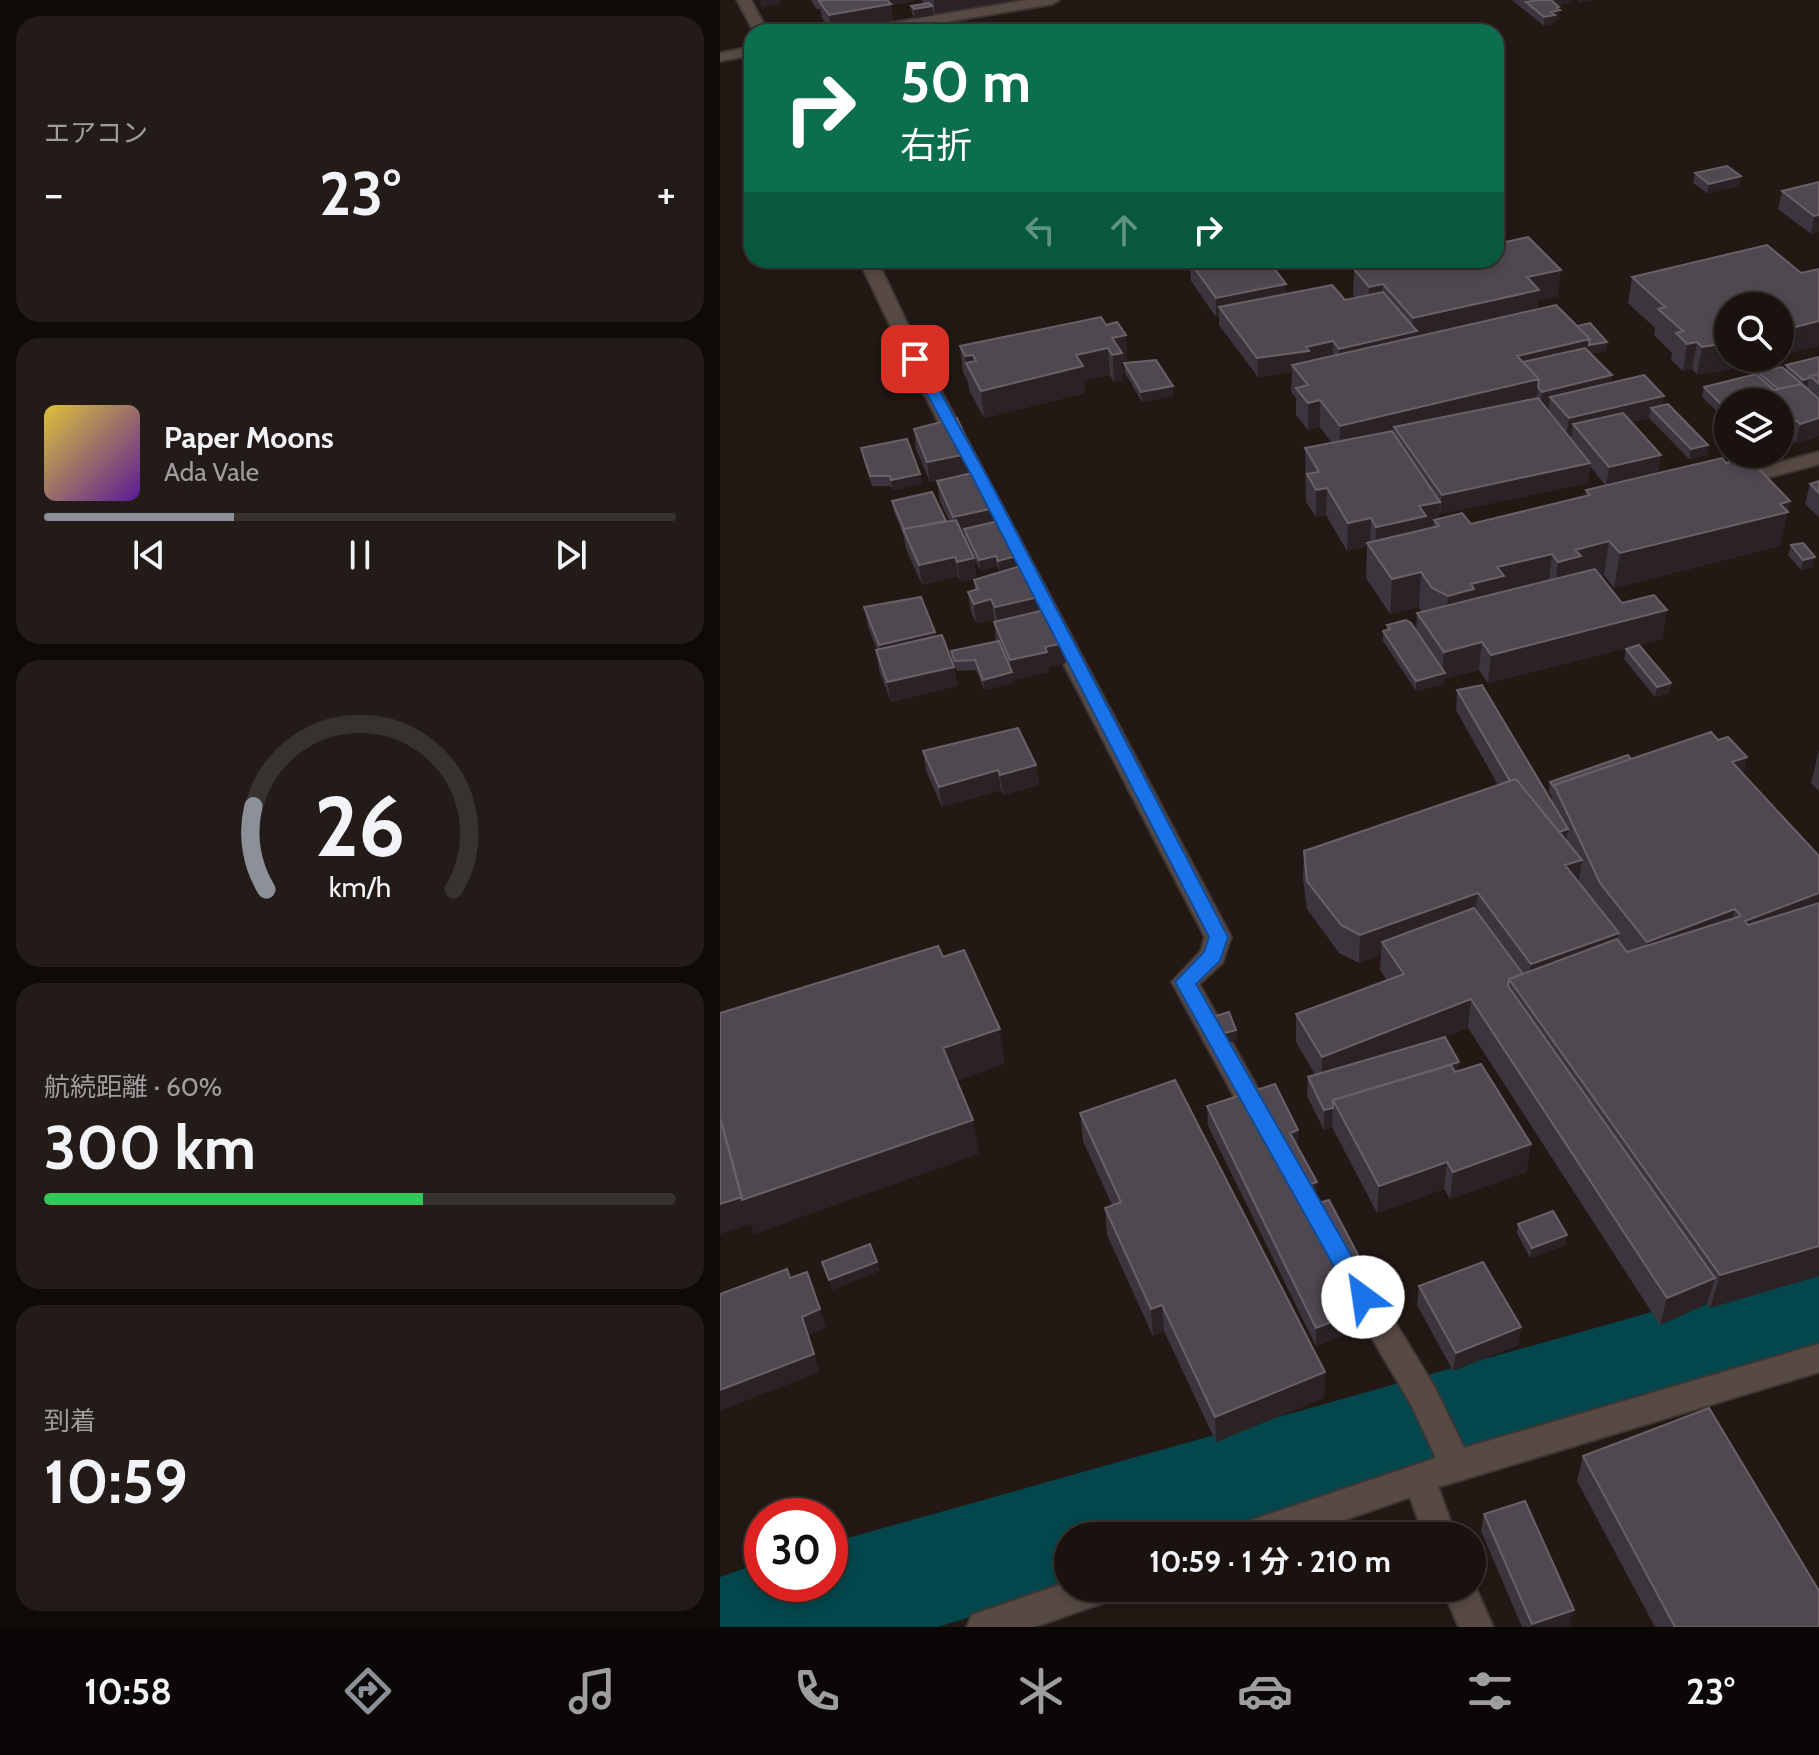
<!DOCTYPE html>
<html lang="ja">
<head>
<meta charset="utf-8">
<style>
  :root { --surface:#1a120f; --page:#231b18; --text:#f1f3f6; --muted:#9f9e9e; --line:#38322f; --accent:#8c9099 }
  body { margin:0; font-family:Cabin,"Noto Sans JP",sans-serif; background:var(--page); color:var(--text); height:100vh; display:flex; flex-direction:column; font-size:30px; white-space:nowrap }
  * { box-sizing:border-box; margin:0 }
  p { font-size:26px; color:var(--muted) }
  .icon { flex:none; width:44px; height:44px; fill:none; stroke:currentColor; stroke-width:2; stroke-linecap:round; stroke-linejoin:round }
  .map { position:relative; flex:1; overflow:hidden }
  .sheet { display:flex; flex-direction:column; gap:16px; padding:16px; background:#0e0a08; width:720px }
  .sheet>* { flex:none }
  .top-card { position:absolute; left:24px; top:24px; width:760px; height:244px; border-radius:24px; box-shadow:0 4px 12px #0003,0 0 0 2px var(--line); background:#0b6e4f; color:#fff; overflow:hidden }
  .buttons { position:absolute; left:994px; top:292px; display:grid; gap:16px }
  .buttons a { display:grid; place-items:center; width:80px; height:80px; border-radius:50%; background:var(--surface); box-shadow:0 4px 12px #0003,0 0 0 2px var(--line); font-size:40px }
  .speed { position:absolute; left:24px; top:1498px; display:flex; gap:16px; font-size:40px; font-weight:700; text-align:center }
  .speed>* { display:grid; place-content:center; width:104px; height:104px; border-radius:50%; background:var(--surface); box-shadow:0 4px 12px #0003,0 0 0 2px var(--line); line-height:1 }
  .speed .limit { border:12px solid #d22; background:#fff; color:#111 }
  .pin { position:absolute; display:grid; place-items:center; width:68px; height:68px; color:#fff; margin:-34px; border-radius:16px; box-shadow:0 4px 12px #0006 }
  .me { position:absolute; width:88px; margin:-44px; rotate:329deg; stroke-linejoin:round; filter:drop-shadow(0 0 6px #0008) }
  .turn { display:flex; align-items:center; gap:28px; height:168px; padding:0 24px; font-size:36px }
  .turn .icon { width:104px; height:104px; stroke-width:2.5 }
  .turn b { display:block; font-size:56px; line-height:68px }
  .lanes { display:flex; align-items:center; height:76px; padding:0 24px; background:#0003; justify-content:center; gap:40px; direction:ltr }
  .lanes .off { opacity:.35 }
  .big { font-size:60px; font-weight:700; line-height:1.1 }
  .sheet .tile { flex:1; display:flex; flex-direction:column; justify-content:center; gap:12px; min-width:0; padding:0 28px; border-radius:24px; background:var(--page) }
  .sheet .dial { align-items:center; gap:0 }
  .dial svg { height:208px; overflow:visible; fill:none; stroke:var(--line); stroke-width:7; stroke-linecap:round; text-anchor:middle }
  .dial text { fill:var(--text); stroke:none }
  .song { display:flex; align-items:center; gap:24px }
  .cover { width:96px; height:96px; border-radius:12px; background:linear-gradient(135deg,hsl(50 70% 55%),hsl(270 70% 35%)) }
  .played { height:8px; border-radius:4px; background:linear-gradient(90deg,var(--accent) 30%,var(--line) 30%) }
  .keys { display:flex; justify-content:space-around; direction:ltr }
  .heat { display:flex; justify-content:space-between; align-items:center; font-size:44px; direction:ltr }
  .charge { height:12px; border-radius:6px; background:linear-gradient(90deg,#34c759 60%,var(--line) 0) }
  .trip { position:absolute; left:334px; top:1522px; width:432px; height:80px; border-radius:40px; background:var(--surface); box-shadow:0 4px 12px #0003,0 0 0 2px var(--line); font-weight:700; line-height:80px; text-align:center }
  .tab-bar { display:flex; height:128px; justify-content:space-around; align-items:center; background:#0a0706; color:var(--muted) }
  .tab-bar .icon { width:56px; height:56px }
  .tab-bar .active { color:var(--accent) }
  .tab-bar b { font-size:36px; color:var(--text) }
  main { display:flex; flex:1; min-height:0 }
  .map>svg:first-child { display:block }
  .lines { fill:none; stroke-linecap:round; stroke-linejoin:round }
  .river { fill:#03474c; fill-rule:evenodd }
  .street-casing { stroke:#3e3634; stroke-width:4 }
  .street { fill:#574a45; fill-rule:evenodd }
  .wall { fill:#3c353e; fill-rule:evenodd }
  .shaded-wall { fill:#2a2225 }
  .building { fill:#50484f; stroke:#696167; stroke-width:2 }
  .route { fill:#1a73e8; stroke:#114b97; stroke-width:2 }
</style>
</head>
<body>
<main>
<section class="sheet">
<div class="tile"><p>エアコン</p>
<div class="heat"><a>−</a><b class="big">23°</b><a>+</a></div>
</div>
<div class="tile">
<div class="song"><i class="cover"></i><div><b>Paper Moons</b><p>Ada Vale</p></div></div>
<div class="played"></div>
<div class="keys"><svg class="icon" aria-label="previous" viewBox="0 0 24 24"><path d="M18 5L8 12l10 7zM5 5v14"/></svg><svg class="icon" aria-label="pause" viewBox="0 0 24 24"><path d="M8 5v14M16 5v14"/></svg><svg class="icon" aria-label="next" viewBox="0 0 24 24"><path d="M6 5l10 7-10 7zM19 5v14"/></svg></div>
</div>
<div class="tile dial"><svg viewBox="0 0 100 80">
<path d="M14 69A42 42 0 1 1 86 69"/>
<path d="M14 69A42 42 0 0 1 9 37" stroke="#8c9099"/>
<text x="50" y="56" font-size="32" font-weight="700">26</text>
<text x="50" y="72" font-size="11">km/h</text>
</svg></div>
<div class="tile"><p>航続距離 · 60%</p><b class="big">300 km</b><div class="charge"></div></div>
<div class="tile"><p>到着</p><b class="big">10:59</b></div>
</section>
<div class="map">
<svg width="1099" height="1627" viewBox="0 0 1099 1627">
  <rect width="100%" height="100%" fill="#231814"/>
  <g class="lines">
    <!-- river -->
    <path class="river" d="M1099,1265V1359L517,1536H348V1587L218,1627H0V1577L42,1562V1584H110V1543Z"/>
    <!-- street casing -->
    <g class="street-casing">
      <path id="street" d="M17,0H31L48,32H34Z
        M307,0H339L332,4L167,32H135L142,28Z
        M32,47V55L0,61V53Z
        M139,260H157L204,359L511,937L502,963L479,984L557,1123L553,1131L543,1134L533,1131L452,982L481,951L485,937L186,359Z
        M1099,452V464L1012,487L1002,481L1005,477Z
        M643,1284L654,1288L714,1386L744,1448L1099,1344V1372L718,1487L736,1536H704L690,1497L578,1536H516L520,1525L532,1520L716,1458L692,1406L628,1297L632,1288Z
        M752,1579L773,1627H739L722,1588H752Z
        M348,1582V1588H396L391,1600L314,1627H247L252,1615Z"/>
    </g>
    <!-- street -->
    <use href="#street" class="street"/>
  </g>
  <!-- wall -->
  <path class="wall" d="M91,0H194V1L171,5L173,20L112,32L102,18L100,9H96Z
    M202,0H289L215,14L213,12L214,15L195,18L192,14L191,6L203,4Z
    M792,0H852L851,3L837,5L839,10V19L835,20L834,24L824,26Z
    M975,173L1020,186L987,193L973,183Z
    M1099,182V232L1091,234L1058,209L1062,191Z
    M454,260H560L549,262L566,284V294L625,300L635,298L633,295L634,269L838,296L818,300L817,310L857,326L887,342L886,351L871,354L892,375L891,383L944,396L942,405L988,445L987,455L969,459L929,418L911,422L938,473L1006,463L1025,464L1070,501L1060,546L894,588L884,575L880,576L902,603L947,610L942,639L768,683L759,670L724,679V684L696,691L663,641V631L667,630V625L696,631L697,613L702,612L699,607L670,614L646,578L647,546L627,551L606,515L596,517L586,502L585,448L612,443L600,427L588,430L576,415V398L571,392L572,372L538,377L499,325V316L496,317L471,281L470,270L463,271ZM870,466L886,486L866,490L865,497L751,524L719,518V512L720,514L868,483Z
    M912,277L1008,358H1051L997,372L977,374L972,369L963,371L951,360L952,353L934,335L935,328L908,303Z
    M381,317L407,362L402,363L403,380L394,382L390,375L364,380L365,393L264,418L249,390L248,382L243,372L240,346Z
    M1099,357V436L1076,443L1073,440L1060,402H1008V422L1005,419V416L1003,417L982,397L984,387L1039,377V373L1065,370L1066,365Z
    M404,363L453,386V396L422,402L405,373Z
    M194,429L254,473L300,555L302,566L280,571L277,566L260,570L245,539V535H243L254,558L256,578L240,582L238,576L202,585L186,549L183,534L174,512L172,501L226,522L229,521L220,501L217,481L249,474L210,482L196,449Z
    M141,448L200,474L202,484L173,490L171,486H152L143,458Z
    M1099,481V517L1085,504L1090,484Z
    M1071,545L1093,567L1081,570L1068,555Z
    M254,580L323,596L325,610L346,663L329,667V672L293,680V683L264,690L256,670L237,671L232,661L231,651L276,641L274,619L256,623L251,612L248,592L255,590Z
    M144,607L215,632L216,636L234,667L237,686L171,702L159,670L156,650H157L148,627Z
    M906,649L951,683L949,693L935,697L904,659Z
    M737,690L832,801V797L829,792L830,782L911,759L998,740L1027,757L1023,773L1099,856V1276L990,1308L987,1304L940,1325L748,1028L725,1037L739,1062L738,1072L811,1144L806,1172L730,1199L724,1189L657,1213L612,1127L604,1130L587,1096L588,1077L595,1075L576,1042V1014L667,981L660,970L661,955L639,963L619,953L587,909L583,879L584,851L778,785L736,710Z
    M1099,750V791L1091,783Z
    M203,751L316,765L319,785L283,795L281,790L222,807L206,771Z
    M486,1019L516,1030L517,1040L494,1046L486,1029Z
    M487,1106L578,1148L596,1202H595L662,1321L596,1346L488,1126Z
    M360,1113L605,1372L604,1398L496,1442L444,1331L433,1336L387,1235L385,1208L392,1205L363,1141Z
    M798,1224L845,1245L810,1258L797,1233Z
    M699,1286L801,1327L798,1345L733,1371L697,1305Z
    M863,1456L1099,1627H935L857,1481Z
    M764,1514L849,1627H802L761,1531Z"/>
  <!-- shaded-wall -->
  <path class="shaded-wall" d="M40,0H60L61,4L41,8Z
    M160,0H194V1L171,5L173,20L112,32L109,15Z
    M214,0H289L215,14Z
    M806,0H852L851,3L815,9L806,2Z
    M858,0H876L858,3Z
    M212,6L214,15L195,18L194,9Z
    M839,7V19L835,20L834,24L824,26V17L837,8Z
    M1021,176L1020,186L987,193L989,184Z
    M1099,215V232L1091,234L1094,216Z
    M472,260H493L470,262V270L463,271V262Z
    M841,270L838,296L818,300L816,316L619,368V349L692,332L693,318L807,277Z
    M566,284V302L499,307V316L496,317V298Z
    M663,284L662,310L648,313L649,287Z
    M1099,321V346L1060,356V331Z
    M406,335L407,362L402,363L403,380L394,382L392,338Z
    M870,339L887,342L886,351L868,355L811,379L797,356Z
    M613,341V360L572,365V372L538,377L537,358Z
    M977,342L972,369L963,371L967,344Z
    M1008,343V358H1051L997,372L977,374L982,347Z
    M388,348L390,375L364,380L365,393L264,418L261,391L356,355Z
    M253,355L256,382L246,364L245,356Z
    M892,375L889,394L830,397L829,409L820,411L822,392Z
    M1089,378L1087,388L1080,390L1083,380Z
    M819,379L816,406L674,427V440L619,453L620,426Z
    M453,386V396L422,402L421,392Z
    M944,396L941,415L931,408L929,418L861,434L853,424L852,436L846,437L849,418Z
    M600,400V427L588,430V403Z
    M1007,406L1005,416L1003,417L1004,407Z
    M1099,418V436L1076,443L1080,424Z
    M1077,421L1073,440L1060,444V426Z
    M988,445L987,455L969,459L971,449Z
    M252,453L254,473L210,482L207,462Z
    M941,455L938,475L886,486L889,467Z
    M870,463L868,483L720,514L722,495Z
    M200,474L202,484L173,490L171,480Z
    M607,488L606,515L596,517V490Z
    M1070,501L1060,546L894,588L900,553Z
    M720,502L718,525L714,520L713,530L655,554L656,527L699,506Z
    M279,507L281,526L244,529L245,535L236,537L233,517Z
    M651,518L650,546L647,543V546L627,551L628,523Z
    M889,541L884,575L857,582L834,596L838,562L855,550Z
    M832,554L828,588L725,630L728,596L751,584L777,567Z
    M300,555L302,566L280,571L278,561Z
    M276,556L277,566L260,570L259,560Z
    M235,557L238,576L202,585L199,565Z
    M1095,557L1093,567L1081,570L1083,560Z
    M254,558L256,578L240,582L237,562Z
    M701,572L699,607L670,614L672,579Z
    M323,596L325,615L278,627L275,607Z
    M271,599L274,619L256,623L254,604Z
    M947,610L942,639L768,683L771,655Z
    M215,632L218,652L163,665L159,645Z
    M762,642L759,670L724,679V684L696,691V681L722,674L724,652Z
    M344,643L346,663L329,667V672L293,680V683L264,690L263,680L291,673L290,660L325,647Z
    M234,667L237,686L171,702L167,682Z
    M951,683L949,693L935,697L937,687Z
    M1027,757L1019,790L1012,762Z
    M316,765L319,785L283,795L280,775Z
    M278,770L281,790L222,807L219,787Z
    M848,829L845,849L833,833Z
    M862,860L858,888L845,865Z
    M758,893L754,921L662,942L661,955L639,963L640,935Z
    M1099,893V924L1016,956L1025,921Z
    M1015,909L1006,944L919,976L927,942Z
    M899,933L893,962L806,992L811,964Z
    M751,999L748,1028L602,1085V1057Z
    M280,1029L285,1064L230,1083L223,1048Z
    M516,1030L517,1040L494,1046L493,1036Z
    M739,1062L737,1082L727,1066Z
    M613,1108L612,1127L604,1130V1110Z
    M253,1120L259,1154L34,1234L31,1224L0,1234V1204Z
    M578,1130V1149L570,1133Z
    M811,1144L806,1172L730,1199L733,1172Z
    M727,1162L724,1189L657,1213L659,1186Z
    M597,1182L596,1202L585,1205L586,1186Z
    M847,1235L845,1245L810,1258L812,1248Z
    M1099,1246V1276L990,1308L1000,1275Z
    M157,1262L160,1271L112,1290L109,1280Z
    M995,1278L987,1304L940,1325L947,1298Z
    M663,1302L662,1321L596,1346V1328Z
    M442,1305L444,1331L433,1336L431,1309Z
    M100,1309L106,1328L88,1335L82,1317Z
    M801,1327L798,1345L733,1371L736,1353Z
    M94,1354L100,1372L0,1411V1390Z
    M605,1372L604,1398L496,1442L495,1417Z
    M854,1610L849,1627H811L812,1624Z"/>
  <!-- building -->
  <path class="building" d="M106,0H167L171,4L109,15L99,1Z
    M818,0H831L839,7L837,8L840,10L831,12L835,15L824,17L806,2Z
    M209,3L212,6L194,9L191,6Z
    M1007,166L1021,176L989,184L975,173Z
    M1099,182V215L1094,216L1062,191Z
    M808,237L841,270L807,277L819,290L693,318L663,284L649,287L634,269L674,260H776V244Z
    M1047,245L1081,273L1099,269V321L1060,331V306H1008V343L982,347L977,342L967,344L956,333L963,331L938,309L945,307L912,277Z
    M481,260H548L566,284L496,298L470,262Z
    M612,285L625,300L663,292L697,331L619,349L613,341L586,347L589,351L537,358L499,307Z
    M836,305L870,339L797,356L819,379L620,426L600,400L588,403L576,388L588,385L572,365Z
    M381,317L386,325L397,322L406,335L392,338L402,353L392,355L388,348L356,355L363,366L261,391L246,363L256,361L253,355L245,356L240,346Z
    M870,323L887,342L869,345L870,339L857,326Z
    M865,348L892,375L822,392L818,387L819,379L803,362Z
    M1099,357V374L1090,376L1089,378L1083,380L1066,365Z
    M436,360L453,386L421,392L404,363Z
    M1062,367L1089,390L1081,384L1058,389L1039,373Z
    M1036,374L1054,390L1009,400L1007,406L1004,407L984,387Z
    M1099,374V384L1090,376Z
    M924,375L944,396L849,418L830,397Z
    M1081,384L1099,399V418L1080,424L1077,421L1060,426V402H1010L1009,400Z
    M818,398L870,463L722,495L674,427Z
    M948,404L988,445L971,449L931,408Z
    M903,413L941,455L889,467L853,424Z
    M237,418L252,453L207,462L194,429Z
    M672,431L720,502L699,506L706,516L656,527L651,518L628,523L607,488L596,490L587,474L599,472L585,448Z
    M187,439L200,474L171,480L170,476H150L141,448Z
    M1002,458L1006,463L1020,459L1025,464L1032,462L1070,501L1060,504L1068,512L900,553L889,541L855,550L861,556L838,562L832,554L777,567L784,576L751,584L754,589L728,596L712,588L701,572L672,579L647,543L719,526L714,520L742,513L751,524L870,495L866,490Z
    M257,472L279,507L233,517L217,481Z
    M1099,481V493L1090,484Z
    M212,492L226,521L184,529L172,501Z
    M236,520L254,558L237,562L235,557L199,565L183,529Z
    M283,520L300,555L278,561L276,556L259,560L244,529Z
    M1083,543L1095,557L1083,560L1071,545Z
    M307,564L323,596L275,607L271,599L254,604L248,592L258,589L254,580Z
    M875,569L902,603L934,595L947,610L771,655L762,642L724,652L697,613Z
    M201,597L215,632L159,645L144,607Z
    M329,609L344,643L325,647L327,652L290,660L274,622Z
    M686,620L691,623L725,673L696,681L663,631L670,629L667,625Z
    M222,635L234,667L167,682L156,650Z
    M279,641L292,672L263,680L255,660L235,661L231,651Z
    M919,645L951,683L937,687L906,649Z
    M762,685L848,829L839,832L796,779L790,781L737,690Z
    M298,728L316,765L280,775L278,770L219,787L203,751Z
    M991,732L998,740L1008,737L1027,757L1012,762L1099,856V893L1025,921L1028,925L1099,903V1246L1000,1275L789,979L897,939L907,952L1021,916L1015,909L927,942L880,883L834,785Z
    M908,755L911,759L834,785V787L830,782Z
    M796,779L862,860L845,865L899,933L811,964L758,893L640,935L621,925L587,881L584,851Z
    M754,908L803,974L789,979L788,986L995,1278L947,1298L751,999L602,1057L576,1014L684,974L662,942Z
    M218,946L223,957L244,950L280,1029L223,1048L253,1120L22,1200L0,1117V1013Z
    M509,1012L516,1030L493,1036L486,1019Z
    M725,1037L739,1062L613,1100V1108L604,1110L588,1077Z
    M761,1064L811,1144L733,1172L727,1162L659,1186L613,1100L731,1065L735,1072Z
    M455,1080L605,1372L495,1417L442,1305L431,1309L385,1208L401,1202L360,1113Z
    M555,1084L578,1130L570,1133L597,1182L586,1186L596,1204L609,1200L663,1302L596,1328L487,1106Z
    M0,1117L22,1197L0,1204Z
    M833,1211L847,1235L812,1248L798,1224Z
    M150,1244L157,1262L109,1280L102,1262Z
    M763,1262L801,1327L736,1353L699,1286Z
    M67,1269L70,1278L87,1272L100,1309L82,1317L94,1354L0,1390V1294Z
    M989,1408L1099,1591V1627H955L863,1456Z
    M805,1501L854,1610L812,1624L764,1514Z"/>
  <!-- route -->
  <path class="route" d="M195,355L202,359L269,480L508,937L500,961L476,984L651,1290L654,1297L651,1304L643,1307L635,1304L455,982L484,952L489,937L254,480L188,359Z"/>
</svg>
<div class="buttons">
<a><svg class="icon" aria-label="search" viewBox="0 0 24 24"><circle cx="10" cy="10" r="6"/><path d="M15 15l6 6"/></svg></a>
<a><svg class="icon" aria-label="layers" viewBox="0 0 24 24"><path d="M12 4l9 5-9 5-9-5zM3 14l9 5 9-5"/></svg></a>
</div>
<div class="speed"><div class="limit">30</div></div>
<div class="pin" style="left:195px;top:359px;background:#d93025"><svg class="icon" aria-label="arrive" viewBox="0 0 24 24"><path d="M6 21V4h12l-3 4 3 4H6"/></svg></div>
<svg class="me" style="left:643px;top:1297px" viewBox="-20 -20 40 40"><circle r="19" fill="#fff"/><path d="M0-13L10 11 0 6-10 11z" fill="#1a73e8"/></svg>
<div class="trip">10:59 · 1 分 · 210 m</div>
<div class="top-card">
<div class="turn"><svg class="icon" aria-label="right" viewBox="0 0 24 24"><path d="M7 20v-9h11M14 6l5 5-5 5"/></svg><div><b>50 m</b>右折</div></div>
<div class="lanes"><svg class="icon off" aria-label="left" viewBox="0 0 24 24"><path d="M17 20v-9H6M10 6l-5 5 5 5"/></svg><svg class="icon off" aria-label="ahead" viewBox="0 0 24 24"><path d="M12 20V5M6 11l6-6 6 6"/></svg><svg class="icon" aria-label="right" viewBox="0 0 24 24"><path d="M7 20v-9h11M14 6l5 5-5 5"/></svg></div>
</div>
</div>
</main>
<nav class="tab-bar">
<b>10:58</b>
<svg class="icon active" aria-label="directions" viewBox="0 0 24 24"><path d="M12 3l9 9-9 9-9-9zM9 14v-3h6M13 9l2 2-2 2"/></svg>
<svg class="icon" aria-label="music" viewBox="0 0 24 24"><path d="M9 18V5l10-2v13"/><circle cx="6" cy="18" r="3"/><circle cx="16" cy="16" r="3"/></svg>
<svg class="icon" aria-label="phone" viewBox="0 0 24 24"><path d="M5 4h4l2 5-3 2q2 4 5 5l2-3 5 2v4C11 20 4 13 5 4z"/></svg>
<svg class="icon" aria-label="climate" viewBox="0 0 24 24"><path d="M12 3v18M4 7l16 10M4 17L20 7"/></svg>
<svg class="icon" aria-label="car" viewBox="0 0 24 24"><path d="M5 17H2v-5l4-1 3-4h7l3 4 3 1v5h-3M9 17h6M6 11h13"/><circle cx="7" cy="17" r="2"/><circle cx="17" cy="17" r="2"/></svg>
<svg class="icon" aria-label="filters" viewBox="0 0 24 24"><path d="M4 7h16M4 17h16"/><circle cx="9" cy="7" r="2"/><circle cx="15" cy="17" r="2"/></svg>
<b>23°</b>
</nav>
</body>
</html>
